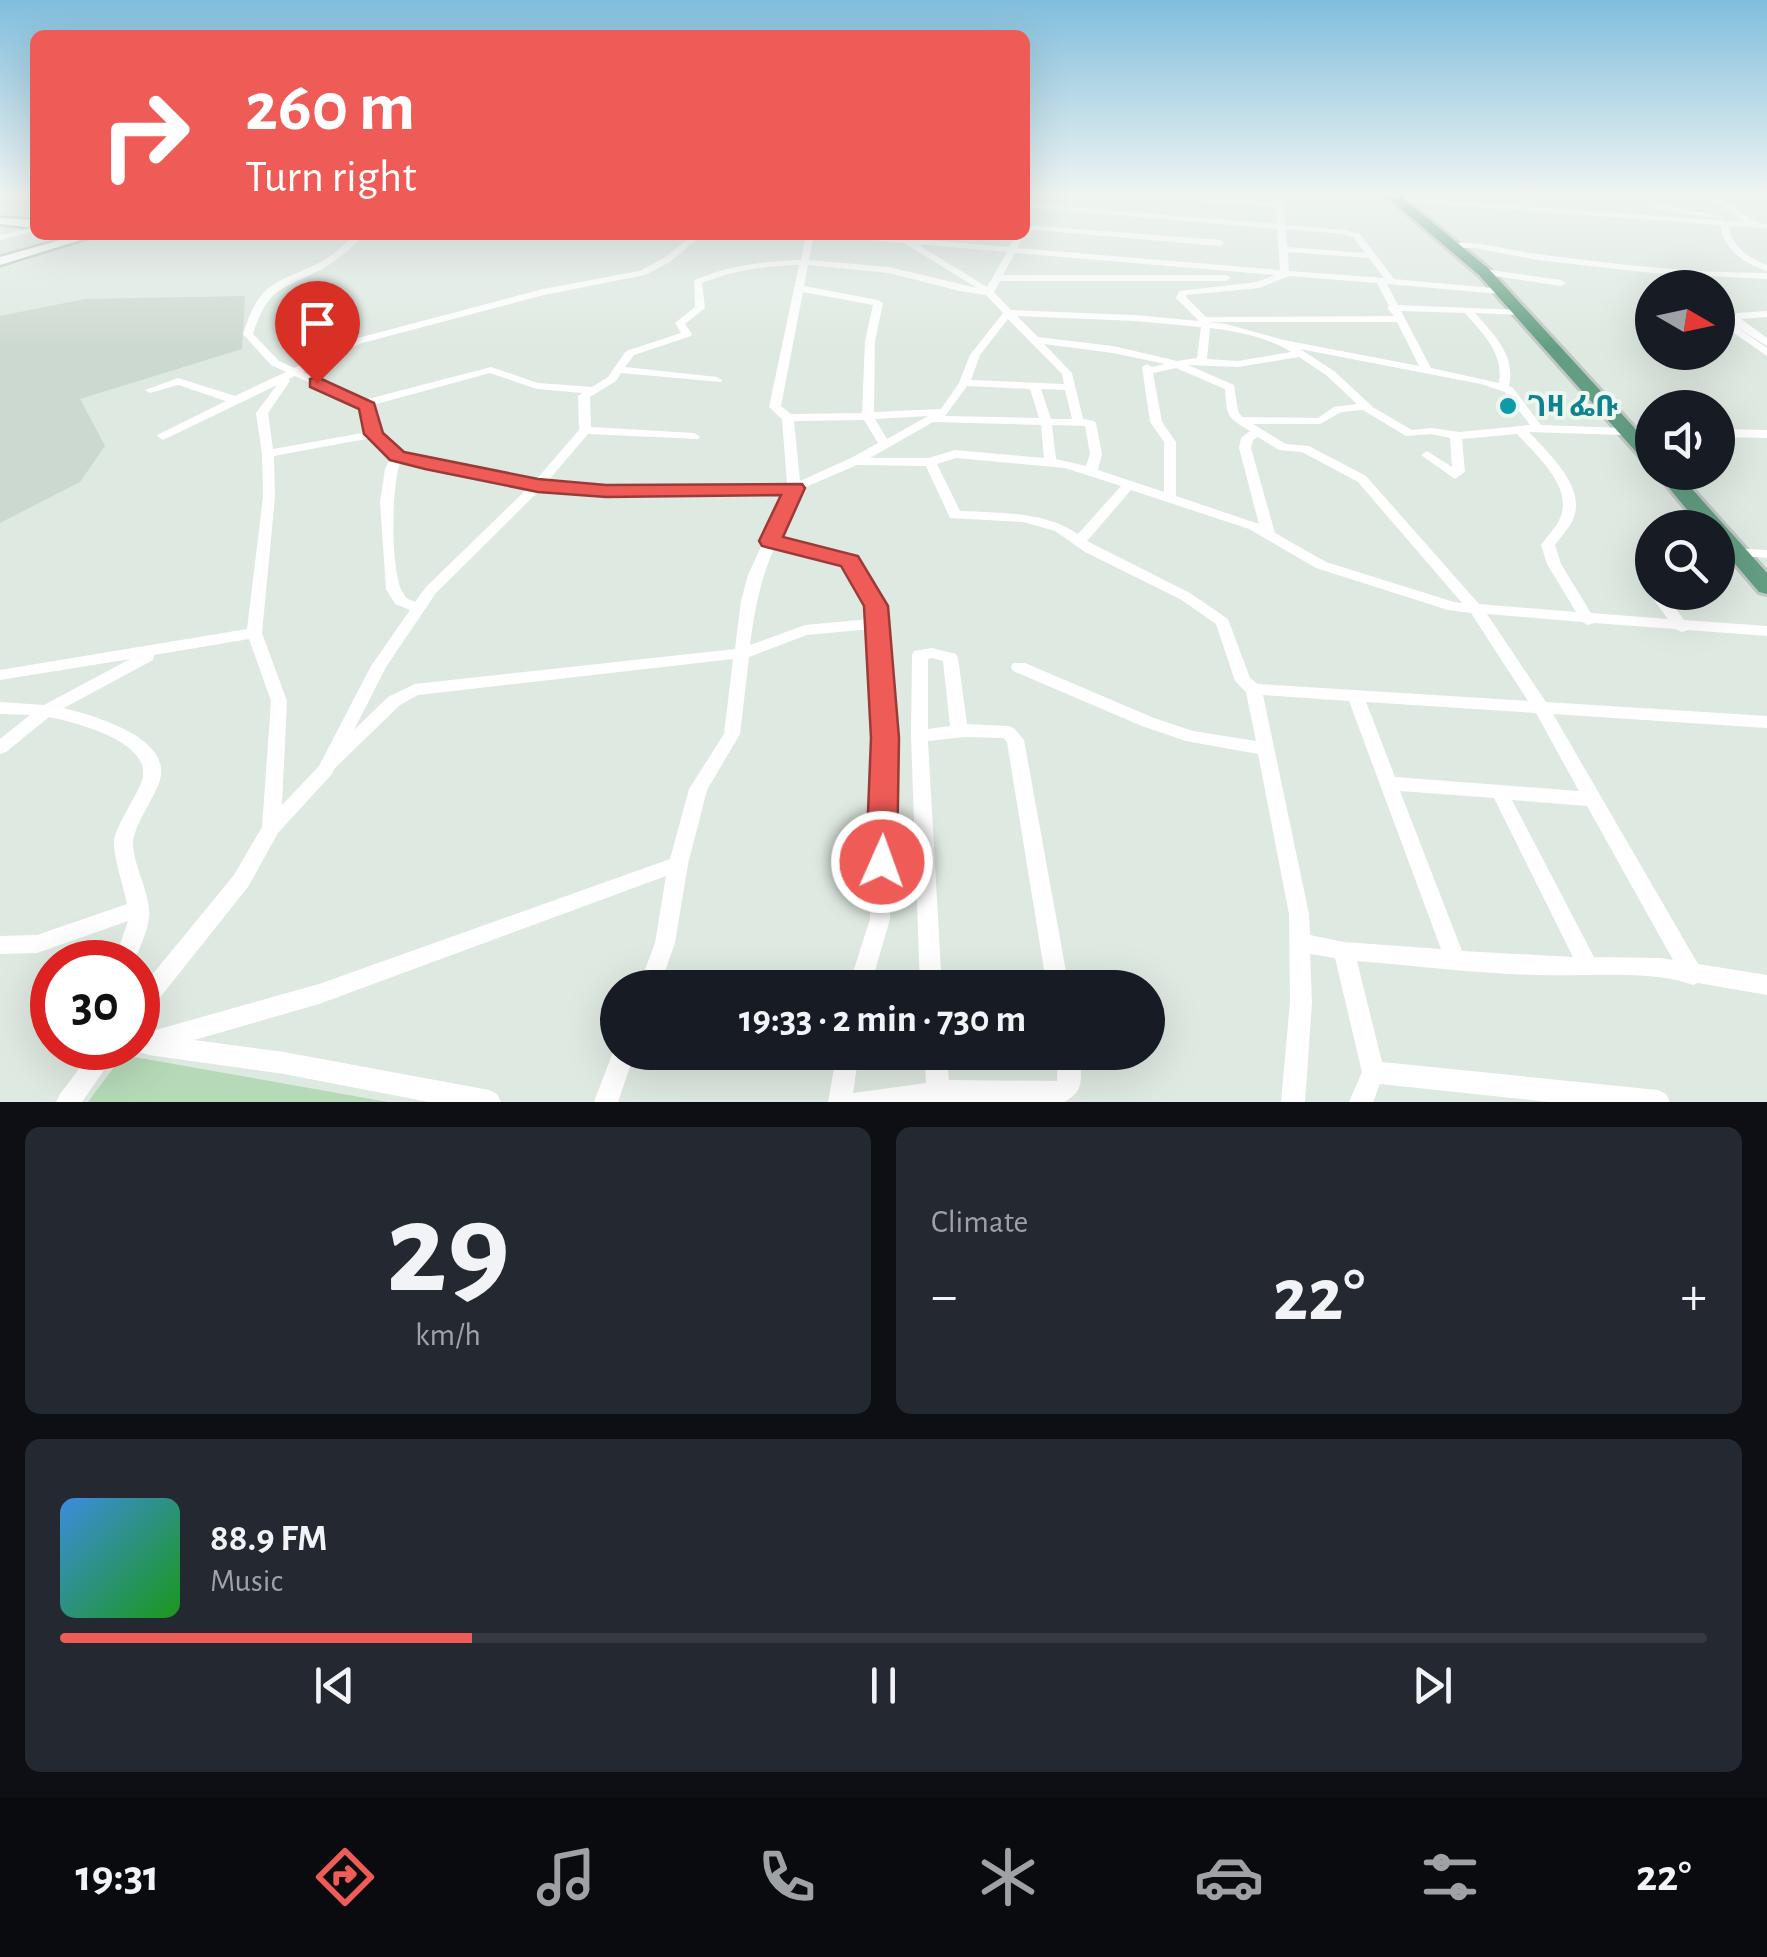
<!DOCTYPE html>
<html lang="en">
<head>
<meta charset="utf-8">
<style>
  :root { --surface:#171b24; --page:#242831; --text:#f1f3f6; --muted:#9ea1a6; --line:#363941; --accent:#ef5b56 }
  body { margin:0; font-family:"Alegreya Sans","Noto Sans Ethiopic",sans-serif; background:var(--page); color:var(--text); height:100vh; display:flex; flex-direction:column; font-size:38px; white-space:nowrap }
  * { box-sizing:border-box; margin:0 }
  p { font-size:32px; color:var(--muted) }
  .icon { flex:none; width:55px; height:55px; fill:none; stroke:currentColor; stroke-width:2; stroke-linecap:round; stroke-linejoin:round }
  .map { position:relative; height:1102px; overflow:hidden }
  .sheet { display:flex; flex-direction:column; gap:25px; padding:25px; background:#0d0f14; flex:1 }
  .sheet>* { flex:none }
  .banner { position:absolute; left:30px; top:30px; width:1000px; height:210px; border-radius:15px; box-shadow:0 10px 40px #0002; background:#ef5b56; color:#fff; overflow:hidden }
  .needle { width:65px; rotate:99deg }
  .buttons { position:absolute; left:1635px; top:270px; display:grid; gap:20px }
  .buttons a { display:grid; place-items:center; width:100px; height:100px; border-radius:50%; background:var(--surface); box-shadow:0 10px 40px #0002; font-size:50px }
  .speed { position:absolute; left:30px; top:940px; display:flex; gap:20px; font-size:50px; font-weight:700; text-align:center }
  .speed>* { display:grid; place-content:center; width:130px; height:130px; border-radius:50%; background:var(--surface); box-shadow:0 10px 40px #0002; line-height:1 }
  .speed .limit { border:15px solid #d22; background:#fff; color:#111 }
  .pin { position:absolute; display:grid; place-items:center; width:85px; height:85px; color:#fff; margin:-102px -42px; border-radius:50% 50% 50% 0; rotate:-45deg; box-shadow:0 0 10px #0007 }
  .pin .icon { rotate:45deg }
  .me { position:absolute; width:110px; margin:-55px; rotate:2deg; stroke-linejoin:round; filter:drop-shadow(0 0 8px #0008) }
  .turn { display:flex; align-items:center; gap:35px; height:210px; padding:0 50px; font-size:45px }
  .turn .icon { width:130px; height:130px; stroke-width:2.5 }
  .turn b { display:block; font-size:70px; line-height:85px }
  .big { font-size:75px; font-weight:700; line-height:1.1 }
  .sheet .widget { flex:1; display:flex; flex-direction:column; justify-content:center; gap:15px; min-width:0; padding:0 35px; border-radius:15px; background:var(--page) }
  .sheet .dial { align-items:center; gap:0 }
  .dial b { font-size:130px; line-height:1 }
  .song { display:flex; align-items:center; gap:30px }
  .cover { width:120px; height:120px; border-radius:15px; background:linear-gradient(135deg,hsl(210 70% 55%),hsl(120 70% 35%)) }
  .played { height:10px; border-radius:5px; background:linear-gradient(90deg,var(--accent) 25%,var(--line) 25%) }
  .keys { display:flex; justify-content:space-around; direction:ltr }
  .heat { display:flex; justify-content:space-between; align-items:center; font-size:55px; direction:ltr }
  .sheet .tiles { flex:1; display:grid; gap:25px; grid-template-columns:1fr 1fr }
  .widget:last-child { grid-column:span 2 }
  .trip { position:absolute; left:600px; top:970px; width:565px; height:100px; border-radius:50px; background:var(--surface); box-shadow:0 10px 40px #0002; font-weight:700; line-height:100px; text-align:center }
  .tab-bar { display:flex; height:160px; justify-content:space-around; align-items:center; background:#090b0e; color:var(--muted) }
  .tab-bar .icon { width:70px; height:70px }
  .tab-bar .on { color:var(--accent) }
  .tab-bar b { font-size:45px; color:var(--text) }
  .map>svg:first-child { display:block }
  .built { fill:#ccd9d0 }
  .green { fill:#b6dab8 }
  .lines { fill:none; stroke-linecap:round; stroke-linejoin:round }
  .secondary-casing { stroke:#b1c8bb; stroke-width:5 }
  .primary-casing { stroke:#c1c7c4; stroke-width:6 }
  .street { fill:#fff; fill-rule:evenodd }
  .secondary { fill:#fff; fill-rule:evenodd }
  .primary { fill:#639e82; fill-rule:evenodd }
  .route { fill:#ef5b56; stroke:#9b3b38; stroke-width:2.5 }
  .culture-dot { fill:#0f9aa8; stroke:#eef6f0; stroke-width:4 }
  .labels { text-anchor:middle; stroke-width:8; stroke-linejoin:round; paint-order:stroke }
  .culture-label { font-size:30px; font-weight:bold; fill:#0d838f; stroke:#eef6f0; text-anchor:start }
</style>
</head>
<body>
<div class="map">
<svg width="1767" height="1102" viewBox="0 0 1767 1102">
  <rect width="100%" height="100%" fill="#dee9e1"/>
  <!-- built -->
  <path class="built" d="M245,296L242,349L80,399L105,446L80,482L0,523V316L85,299Z"/>
  <!-- green -->
  <path class="green" d="M123,1055L388,1102H88Z"/>
  <g class="lines">
    <!-- secondary casing -->
    <g class="secondary-casing">
      <path id="secondary" d="M0,218L35,220V228L0,224Z
        M78,235H97L0,265V257Z"/>
    </g>
    <!-- primary casing -->
    <g class="primary-casing">
      <path id="primary" d="M1384,194H1398L1489,269L1652,447V464L1645,462L1479,275Z
        M1656,472H1677L1767,573V594L1759,592L1718,544V528H1702Z"/>
    </g>
    <!-- street -->
    <path class="street" d="M1132,194H1165L1276,202L1275,194H1283L1285,225L1345,230L1360,234L1394,279L1503,289V293L1500,294L1387,284L1398,305L1522,310L1524,312L1519,315L1475,313C1494,335 1516,355 1509,386L1513,388L1541,425L1652,429V436L1529,432C1548,453 1585,486 1574,517C1570,528 1561,536 1555,545L1561,564L1591,613L1668,619L1648,592L1652,588V592H1663L1684,620L1767,626V636L1688,630L1682,632L1675,629L1594,623L1588,625L1582,622L1487,614L1546,702L1767,716V728L1553,714L1698,964L1767,975V995L1698,983L1693,985C1651,969 1587,977 1541,975C1479,974 1418,966 1357,961L1382,1062L1658,1090L1666,1094L1670,1102H1549L1380,1084L1373,1102H1349L1362,1072L1335,958L1310,954L1312,1002L1305,1102H1281L1290,1002L1289,914L1258,754L1186,741L1142,726L1013,671L1011,667L1013,663H1025L1154,718L1193,731L1256,741L1246,692L1235,681L1216,624L1180,599L1085,552L1055,531L1023,522L950,518L926,466L857,465L799,490L778,539L854,558L875,587L885,613L893,738L890,919L870,988H848L870,919L877,738L871,629L807,635L749,657L740,734L707,790L688,864L675,943L659,988H638L655,943L666,876L319,1004L194,1040L284,1052L489,1090L497,1094L501,1102H429L284,1074L148,1055L137,1051L138,1035L319,984L670,859L689,789L724,734L733,659L418,695L400,705L335,768L331,775L278,833L248,887L146,1015L138,1018V992L234,875L262,827L271,701L249,639L154,655L153,660L64,708C94,716 172,737 160,780C155,797 133,827 133,843C133,866 152,896 149,918C147,933 139,949 134,962H114L128,921L37,953L0,954V936L37,935L127,904C124,888 114,859 114,843C114,827 137,797 142,780C154,742 75,722 49,717L6,752L0,754V739L30,715L0,714V702L44,705L130,659L0,680V670L247,629L263,497L262,454L256,413L277,385L163,440L157,436L159,434L226,401L178,385L150,393L145,390L178,378L235,396L286,372L271,365L243,334C248,319 253,304 264,292C283,274 312,271 333,254C344,246 351,235 365,235C351,248 337,261 320,270C280,291 269,286 253,334L279,361L294,368L354,339L543,289L639,271L664,258L693,235H702L670,262L645,275L544,295L362,343L303,372L364,400L491,367L538,383L592,387L608,377L626,351L681,333L675,323L695,307L694,280C729,266 763,261 801,260L806,235H814L809,260L889,267L977,288L904,243L837,237L833,235H866L1009,247L1016,235H1024L1017,248L1280,270L1277,229L1025,207V203L1277,224L1276,207L1136,196ZM1286,229L1344,234L1354,238L1365,253L1287,247ZM917,244L1007,252L987,287ZM1288,252L1369,258L1384,278L1289,271ZM1015,253L1275,275L1257,282L1179,291L1176,298L1199,321L1135,315L1011,310L994,292L1000,281H1226L1231,278L1226,275H1003ZM799,265L769,407L782,419L787,484L617,487L547,482L588,434L698,439L700,437L698,435L694,433L591,427L590,397L616,381L621,373L721,382L722,380L717,377L625,367L634,355L691,336L692,334L685,324L705,308L702,283C734,270 765,266 799,265ZM808,265L889,273L960,291L986,295L1003,313L970,355L959,383L941,409L874,412L875,341L883,303L878,300L804,286ZM1289,276L1377,283L1389,306L1387,308L1394,316L1206,317L1186,297V295L1259,288ZM803,292L873,305L865,341L862,413L791,414L781,406ZM1401,311L1465,313C1483,334 1504,353 1499,383L1431,368ZM1017,316L1135,321L1201,327L1197,358L1177,361L1113,346L1038,337ZM1008,319L1062,374L1064,384L971,380L980,355ZM1209,322H1397L1419,366L1284,340L1226,324ZM1210,328C1236,331 1270,338 1291,352L1238,361L1207,359ZM1044,344L1113,353L1165,364L1152,367L1147,364L1142,367L1150,422L1164,442V492L1098,470L1102,454L1096,423L1094,421L1083,419L1072,373ZM1300,349L1481,384L1505,392L1530,425L1459,432L1431,428L1412,430L1374,408L1334,371ZM1299,357L1326,375L1357,404L1334,407L1318,418L1242,417L1238,411L1234,385L1188,365L1238,367ZM1176,368L1225,389C1227,416 1226,417 1250,431L1241,438L1239,448L1259,524L1176,496V442L1162,422L1153,373ZM490,373L537,389L582,393L578,396L579,430L535,481L401,453L380,433L373,405ZM295,376L363,408L368,432L273,449L268,413L290,381L289,379ZM967,386L1030,389L1039,418L945,416ZM1041,389L1065,390L1072,419H1051ZM1363,410L1406,436L1431,434L1450,438L1452,467L1427,451L1421,455L1455,479L1465,472L1462,439L1517,434C1535,454 1574,487 1560,518C1556,528 1547,536 1541,545L1547,564L1576,612L1479,604L1366,476L1309,446L1286,444L1253,424H1320L1341,412ZM928,416L887,439L875,419ZM864,420L878,443L851,458L800,481L794,421ZM933,422L1041,425L1044,458L955,450L929,458H870ZM1052,425L1085,426L1090,454L1086,466L1056,459ZM1258,437L1279,450L1302,452L1358,482L1462,603L1454,602L1326,562L1275,533L1251,448L1253,440ZM371,438L391,457L385,469L380,502L386,589L395,604L410,610L371,666L319,766L282,805L287,701L262,633L275,497L274,456ZM956,458L1065,468L1121,486L1078,534C1044,511 1000,513 960,511L937,464ZM401,460L529,487L426,587L415,602C409,599 407,600 403,593C390,573 391,483 401,460ZM541,489L617,495L786,492L748,575L741,601L735,649L415,684L388,697L354,730L386,667L436,593ZM1131,490L1249,529L1316,568L1448,610L1471,613L1528,701L1258,684L1250,678L1228,619L1190,593L1087,541ZM775,546L844,564L861,587L871,619L805,625L750,645C755,608 760,581 775,546ZM1263,695L1349,701L1441,949L1344,942L1310,935L1309,914ZM1366,702L1536,713L1579,791L1395,777ZM1400,791L1494,798L1573,957L1462,951ZM1512,800L1587,806L1673,960L1660,958L1594,957Z
      M1571,194C1592,194 1616,192 1636,198L1632,200L1575,196Z
      M1634,194H1643L1662,205L1724,217L1720,219L1657,209Z
      M1704,194C1728,194 1743,222 1767,224V228L1728,226C1732,246 1748,258 1767,265V271C1744,264 1724,249 1720,225L1407,202L1403,200L1407,198L1745,222Z
      M1752,194H1767V198L1752,197Z
      M1025,225L1220,240L1224,243L1220,246L1025,229Z
      M35,227V231L0,240V235Z
      M1454,243C1483,241 1509,251 1537,254C1614,264 1690,273 1767,273V279L1652,273L1537,260L1475,248H1451V244Z
      M1484,269L1561,280L1566,283L1561,286L1481,274V270Z
      M1767,311V317L1741,319L1767,338V346L1738,328L1767,348V356L1718,322V315L1733,322L1731,319L1737,313Z
      M1718,429L1767,430V438L1718,437Z
      M1735,548L1767,550V558L1730,555L1728,552Z
      M932,648L956,654L958,658L967,724L1008,726L1014,728L1024,740L1069,988H1047L1007,742L1003,738L964,737L928,741L942,988H920L911,736L912,655L914,651ZM932,658L943,661L950,726L928,729V659Z
      M616,1044L618,1052H635L618,1102H594Z
      M95,1048H119L82,1102H56L60,1094Z
      M837,1052H859L853,1093L926,1083L924,1052H946L949,1080L1057,1081L1058,1052H1080C1080,1076 1087,1090 1064,1102H828Z"/>
    <!-- secondary -->
    <use href="#secondary" class="secondary"/>
    <!-- primary -->
    <use href="#primary" class="primary"/>
  </g>
  <!-- sky -->
  <linearGradient id="sky" x2="0" y2="1"><stop stop-color="#81bedc"/><stop offset="0.56" stop-color="#f0f5f2"/><stop offset="1" stop-color="#f0f5f2" stop-opacity="0"/></linearGradient>
  <rect width="1767" height="348" fill="url(#sky)"/>
  <!-- route -->
  <path class="route" d="M317,377L374,403L383,433L404,452L538,479L606,485L802,484L805,488L783,537L858,556L888,606L899,738L897,862L893,871L882,875L870,871L866,862L871,738L864,606L841,566L762,546L759,541L781,495L606,497L538,492L425,469L390,460L364,434L359,409L310,387V379Z"/>
  <!-- markers -->
  <circle class="culture-dot" cx="1508" cy="406" r="10"/>
  <g class="labels">
    <!-- culture labels -->
    <g class="culture-label">
      <text x="1528" y="416">ገዛ ፌቡ</text>
    </g>
  </g>
</svg>
<div class="buttons">
<a><svg class="needle" viewBox="-14 -14 28 28"><path d="M0-13l5 13h-10z" fill="#e53935"/><path d="M0 13l5-13h-10z" fill="#9ea1a6"/></svg></a>
<a><svg class="icon" aria-label="sound" viewBox="0 0 24 24"><path d="M4 9h4l5-4v14l-5-4H4zM17 9q2 3 0 6"/></svg></a>
<a><svg class="icon" aria-label="search" viewBox="0 0 24 24"><circle cx="10" cy="10" r="6"/><path d="M15 15l6 6"/></svg></a>
</div>
<div class="speed"><div class="limit">30</div></div>
<div class="pin" style="left:317px;top:383px;background:#d93025"><svg class="icon" aria-label="arrive" viewBox="0 0 24 24"><path d="M6 21V4h12l-3 4 3 4H6"/></svg></div>
<svg class="me" style="left:882px;top:862px" viewBox="-20 -20 40 40"><circle r="17" fill="#ef5b56" stroke="#fff" stroke-width="3"/><path d="M0-11L8 9 0 5-8 9z" fill="#fff"/></svg>
<div class="trip">19:33 · 2 min · 730 m</div>
<div class="banner">
<div class="turn"><svg class="icon" aria-label="right" viewBox="0 0 24 24"><path d="M7 20v-9h11M14 6l5 5-5 5"/></svg><div><b>260 m</b>Turn right</div></div>
</div>
</div>
<section class="sheet">
<div class="tiles">
<div class="widget dial"><b>29</b><p>km/h</p></div>
<div class="widget"><p>Climate</p>
<div class="heat"><a>−</a><b class="big">22°</b><a>+</a></div>
</div>
<div class="widget">
<div class="song"><i class="cover"></i><div><b>88.9 FM</b><p>Music</p></div></div>
<div class="played"></div>
<div class="keys"><svg class="icon" aria-label="previous" viewBox="0 0 24 24"><path d="M18 5L8 12l10 7zM5 5v14"/></svg><svg class="icon" aria-label="pause" viewBox="0 0 24 24"><path d="M8 5v14M16 5v14"/></svg><svg class="icon" aria-label="next" viewBox="0 0 24 24"><path d="M6 5l10 7-10 7zM19 5v14"/></svg></div>
</div>
</div>
</section>
<nav class="tab-bar">
<b>19:31</b>
<svg class="icon on" aria-label="directions" viewBox="0 0 24 24"><path d="M12 3l9 9-9 9-9-9zM9 14v-3h6M13 9l2 2-2 2"/></svg>
<svg class="icon" aria-label="music" viewBox="0 0 24 24"><path d="M9 18V5l10-2v13"/><circle cx="6" cy="18" r="3"/><circle cx="16" cy="16" r="3"/></svg>
<svg class="icon" aria-label="phone" viewBox="0 0 24 24"><path d="M5 4h4l2 5-3 2q2 4 5 5l2-3 5 2v4C11 20 4 13 5 4z"/></svg>
<svg class="icon" aria-label="climate" viewBox="0 0 24 24"><path d="M12 3v18M4 7l16 10M4 17L20 7"/></svg>
<svg class="icon" aria-label="car" viewBox="0 0 24 24"><path d="M5 17H2v-5l4-1 3-4h7l3 4 3 1v5h-3M9 17h6M6 11h13"/><circle cx="7" cy="17" r="2"/><circle cx="17" cy="17" r="2"/></svg>
<svg class="icon" aria-label="filters" viewBox="0 0 24 24"><path d="M4 7h16M4 17h16"/><circle cx="9" cy="7" r="2"/><circle cx="15" cy="17" r="2"/></svg>
<b>22°</b>
</nav>
</body>
</html>
